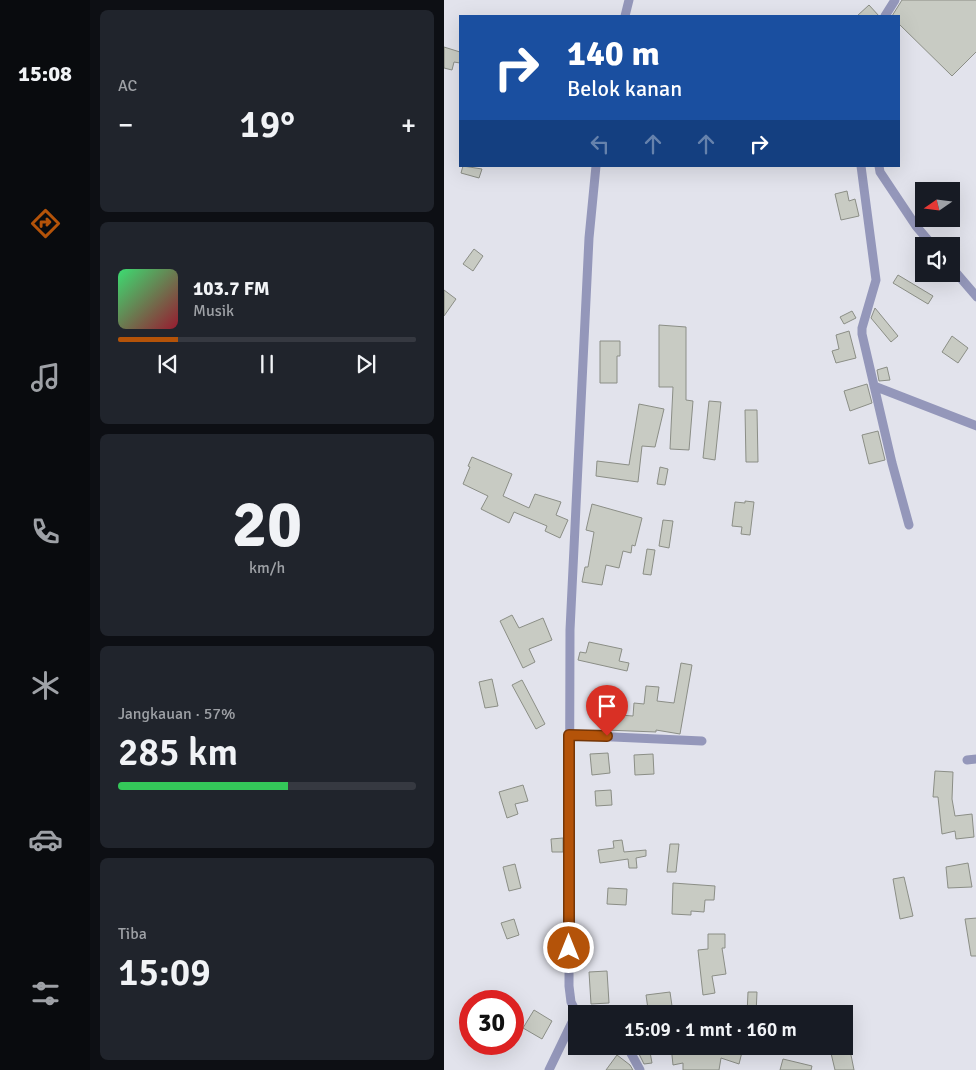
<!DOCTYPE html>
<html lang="id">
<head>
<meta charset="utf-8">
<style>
  :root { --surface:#171b24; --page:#20242c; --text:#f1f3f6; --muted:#9ea1a6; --line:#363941; --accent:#b45309 }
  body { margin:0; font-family:Signika,sans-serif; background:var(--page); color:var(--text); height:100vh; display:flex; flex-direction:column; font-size:19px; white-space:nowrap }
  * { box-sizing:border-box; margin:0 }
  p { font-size:16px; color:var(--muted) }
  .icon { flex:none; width:28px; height:28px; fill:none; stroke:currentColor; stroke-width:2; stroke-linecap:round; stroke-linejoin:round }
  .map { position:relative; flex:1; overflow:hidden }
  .panel { display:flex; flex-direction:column; gap:10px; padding:10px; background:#0d0f14; width:354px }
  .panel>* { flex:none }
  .hud { position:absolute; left:15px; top:15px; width:441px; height:152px; border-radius:0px; box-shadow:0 5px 20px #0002; background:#1a4fa0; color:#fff; overflow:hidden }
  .needle { width:32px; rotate:256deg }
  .fabs { position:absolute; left:471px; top:182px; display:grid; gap:10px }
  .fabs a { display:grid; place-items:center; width:45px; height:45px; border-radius:0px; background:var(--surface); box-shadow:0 5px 20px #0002; font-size:25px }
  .speed { position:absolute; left:15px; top:990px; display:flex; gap:10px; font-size:25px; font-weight:700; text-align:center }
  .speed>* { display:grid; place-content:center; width:65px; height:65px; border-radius:50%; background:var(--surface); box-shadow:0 5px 20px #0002; line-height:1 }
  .speed .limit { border:8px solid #d22; background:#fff; color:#111 }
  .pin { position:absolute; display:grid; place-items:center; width:42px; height:42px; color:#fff; margin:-51px -21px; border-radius:50% 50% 50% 0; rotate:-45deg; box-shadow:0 0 5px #0007 }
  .pin .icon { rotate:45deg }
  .me { position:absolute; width:55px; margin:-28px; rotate:0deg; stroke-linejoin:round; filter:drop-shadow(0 0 4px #0008) }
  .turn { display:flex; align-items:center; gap:18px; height:105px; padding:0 25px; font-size:22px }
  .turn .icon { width:65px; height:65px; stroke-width:2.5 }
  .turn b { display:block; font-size:35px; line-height:42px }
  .lanes { display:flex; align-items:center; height:48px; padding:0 25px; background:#0003; justify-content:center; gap:25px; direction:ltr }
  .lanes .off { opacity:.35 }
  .big { font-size:38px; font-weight:600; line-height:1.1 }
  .panel .widget { flex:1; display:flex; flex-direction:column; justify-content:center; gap:8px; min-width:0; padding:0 18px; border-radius:8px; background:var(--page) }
  .panel .dial { align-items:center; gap:0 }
  .dial b { font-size:65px; line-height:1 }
  .song { display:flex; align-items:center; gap:15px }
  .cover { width:60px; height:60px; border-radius:8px; background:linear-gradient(135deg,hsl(140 70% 55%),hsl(350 70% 35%)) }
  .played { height:5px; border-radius:2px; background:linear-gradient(90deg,var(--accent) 20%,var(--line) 20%) }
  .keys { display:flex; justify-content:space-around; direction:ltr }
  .heat { display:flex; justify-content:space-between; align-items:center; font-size:28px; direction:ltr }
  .charge { height:8px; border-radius:4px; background:linear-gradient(90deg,#34c759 57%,var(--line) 0) }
  .trip { position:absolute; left:124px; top:1005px; width:285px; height:50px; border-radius:0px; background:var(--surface); box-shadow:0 5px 20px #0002; font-weight:600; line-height:50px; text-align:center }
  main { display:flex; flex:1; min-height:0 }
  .tab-bar { display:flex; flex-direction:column; width:90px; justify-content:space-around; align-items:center; background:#090b0e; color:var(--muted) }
  .tab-bar .icon { width:35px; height:35px }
  .tab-bar .selected { color:var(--accent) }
  .tab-bar b { font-size:22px; color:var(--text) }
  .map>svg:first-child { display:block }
  .building { fill:#c8cbc3; stroke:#8b8e86 }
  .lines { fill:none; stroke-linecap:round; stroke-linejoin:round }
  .minor { stroke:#9497ba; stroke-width:9 }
  .route-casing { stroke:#753606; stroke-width:12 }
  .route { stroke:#b45309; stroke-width:9 }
</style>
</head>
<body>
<main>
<nav class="tab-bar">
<b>15:08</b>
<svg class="icon selected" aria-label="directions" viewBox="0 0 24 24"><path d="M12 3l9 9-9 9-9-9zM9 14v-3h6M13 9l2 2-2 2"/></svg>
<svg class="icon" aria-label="music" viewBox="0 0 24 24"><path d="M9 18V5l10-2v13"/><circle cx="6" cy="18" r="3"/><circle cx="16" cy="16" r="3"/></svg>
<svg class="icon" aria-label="phone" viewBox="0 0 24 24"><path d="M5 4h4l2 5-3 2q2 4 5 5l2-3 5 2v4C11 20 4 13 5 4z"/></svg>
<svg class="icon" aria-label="climate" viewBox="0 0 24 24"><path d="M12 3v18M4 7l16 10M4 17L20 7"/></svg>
<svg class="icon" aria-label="car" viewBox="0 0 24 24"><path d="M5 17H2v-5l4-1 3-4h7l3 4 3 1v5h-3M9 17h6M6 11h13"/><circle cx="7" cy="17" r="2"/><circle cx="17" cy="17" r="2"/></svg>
<svg class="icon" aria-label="filters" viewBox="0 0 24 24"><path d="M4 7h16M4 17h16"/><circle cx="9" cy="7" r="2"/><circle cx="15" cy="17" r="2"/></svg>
</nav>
<section class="panel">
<div class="widget"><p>AC</p>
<div class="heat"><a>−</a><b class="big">19°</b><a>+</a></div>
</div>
<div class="widget">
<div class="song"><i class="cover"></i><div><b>103.7 FM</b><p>Musik</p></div></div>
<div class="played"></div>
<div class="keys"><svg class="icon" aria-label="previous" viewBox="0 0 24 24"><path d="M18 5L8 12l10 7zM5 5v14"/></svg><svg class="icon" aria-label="pause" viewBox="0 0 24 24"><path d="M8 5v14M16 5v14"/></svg><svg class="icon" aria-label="next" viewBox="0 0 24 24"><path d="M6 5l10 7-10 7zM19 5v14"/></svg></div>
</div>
<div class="widget dial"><b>20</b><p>km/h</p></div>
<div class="widget"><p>Jangkauan · 57%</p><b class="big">285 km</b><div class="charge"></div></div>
<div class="widget"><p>Tiba</p><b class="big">15:09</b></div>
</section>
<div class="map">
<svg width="533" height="1070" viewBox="0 0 533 1070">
  <rect width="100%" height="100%" fill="#e2e3ec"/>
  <!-- building -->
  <path class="building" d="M458,0H533V51L508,76L455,24V16H448Z
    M425,5L435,16H413Z
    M0,47L16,52V63L10,62L8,70L0,68Z
    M19,166L38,169L35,178L17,173Z
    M403,191L405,201L411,199L415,216L397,220L391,194Z
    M30,249L39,256L29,271L19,264Z
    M454,275L489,296L484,304L449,283Z
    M0,290L12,299L0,316Z
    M431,308L454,336L447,342L427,318Z
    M408,311L412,318L400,324L396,317Z
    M215,325L242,327V400L249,401L245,450L226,449L229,387H215Z
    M405,331L412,358L392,363L388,351L395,349L392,335Z
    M508,336L524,348L514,363L498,352Z
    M156,341H176V356H173V383H156Z
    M443,367L446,380L435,381L433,370Z
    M423,384L428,403L406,411L400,391Z
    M265,401L277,402L271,460L259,458Z
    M195,404L220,409L211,447L198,446L194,482L152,476L153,461L185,465Z
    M301,410H313L314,462H302Z
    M434,431L441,460L425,464L418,435Z
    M28,457L68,474L59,496L85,508L91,494L117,502L112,515L124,520L116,538L101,531L103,526L70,512L65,523L37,509L44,496L19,484L26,467L24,466Z
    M216,467L224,469L221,485L213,484Z
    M301,501L310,502L306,535L297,534L298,527L288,526L291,502L301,503Z
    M148,504L198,518L191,546L188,545L187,553L179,551L175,568L162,565L158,585L138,582L141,567H144L150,532L142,530Z
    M219,520L229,521L225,548L215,546Z
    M203,549L211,550L207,575L199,574Z
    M68,615L75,628L99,618L108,640L85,649L91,662L79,668L56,621Z
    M145,642L178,649L175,661L185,663L183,671L134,660L136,652L142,653Z
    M237,663L248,665L236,734L212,730V732L161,730L162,714L189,716L190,703L200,704L202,686L215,687L213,701L230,703Z
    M48,679L54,706L41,708L35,682Z
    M78,680L101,724L92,729L68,685Z
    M164,753L166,773L148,775L146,754Z
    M209,754L210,774L191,775L190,755Z
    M491,771L509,772L508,799L511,816L528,814L530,837L512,839L511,831L498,834L494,797H489Z
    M79,785L84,801L71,804L74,814L63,818L55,792Z
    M167,790L168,805L152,806L151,791Z
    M119,838V852H108L107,839Z
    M178,840L180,852L202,850V856L192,858L193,868H185L184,859L156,863L154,850L170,848L169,841Z
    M226,844H235L232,872H223Z
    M524,863L528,887L504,888L502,867Z
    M71,864L77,888L65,891L59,867Z
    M460,877L469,916L456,919L449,879Z
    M229,883L271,886L270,900H261L260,912L247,911V915L228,914Z
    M164,888L183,889L182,905L163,904Z
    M533,918V956H527L521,919Z
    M70,919L75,935L63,939L57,923Z
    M264,934H281V948H278L282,974L268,976L271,993L259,995L254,950L264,949Z
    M163,971L165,1003L147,1004L145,972Z
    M226,992L228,1006L204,1009L202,995Z
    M304,992H313L312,1014H303Z
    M90,1010L108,1021L98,1039L79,1028Z
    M405,1045L410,1070H391L386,1049Z
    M227,1046H292L299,1048L295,1064L277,1058L275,1070H239V1063L229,1065Z
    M206,1052L208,1063L200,1064L195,1054Z
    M173,1055L186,1065L189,1070H162Z
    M339,1059L368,1066L367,1070H336Z"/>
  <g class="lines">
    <!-- minor -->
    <path class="minor" d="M181,16L185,0
      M441,16L451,0
      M417,166L432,280L418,328V334L448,463L465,525
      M435,166L436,172L472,226L489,246
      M508,268L533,297
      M430,386L533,426
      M125,735L258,741
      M523,760L533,759
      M133,1014L127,1002L125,986L126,630L145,238L152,166
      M183,1046L196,1070
      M105,1070L132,1014"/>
  </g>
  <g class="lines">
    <!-- route casing -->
    <g class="route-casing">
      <path id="route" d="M125,948V735L163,736"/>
    </g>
    <!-- route -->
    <use href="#route" class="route"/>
  </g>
</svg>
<div class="fabs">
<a><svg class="needle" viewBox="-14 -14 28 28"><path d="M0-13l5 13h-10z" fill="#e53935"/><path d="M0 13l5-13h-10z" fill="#9ea1a6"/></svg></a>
<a><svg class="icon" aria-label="sound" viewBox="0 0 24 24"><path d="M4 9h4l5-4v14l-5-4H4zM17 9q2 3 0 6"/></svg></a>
</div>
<div class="speed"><div class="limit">30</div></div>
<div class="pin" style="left:163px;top:736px;background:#d93025"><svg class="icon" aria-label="arrive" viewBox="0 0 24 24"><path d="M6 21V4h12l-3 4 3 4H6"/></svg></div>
<svg class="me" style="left:125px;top:948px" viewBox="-20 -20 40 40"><circle r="17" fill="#b45309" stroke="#fff" stroke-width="3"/><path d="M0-11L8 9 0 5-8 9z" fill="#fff"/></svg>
<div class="trip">15:09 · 1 mnt · 160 m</div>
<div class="hud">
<div class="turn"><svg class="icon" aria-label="right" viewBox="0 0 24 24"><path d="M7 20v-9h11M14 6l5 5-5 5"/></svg><div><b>140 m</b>Belok kanan</div></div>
<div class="lanes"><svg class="icon off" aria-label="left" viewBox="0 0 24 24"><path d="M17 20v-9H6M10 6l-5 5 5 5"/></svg><svg class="icon off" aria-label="ahead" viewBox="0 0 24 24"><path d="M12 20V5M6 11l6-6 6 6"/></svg><svg class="icon off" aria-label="ahead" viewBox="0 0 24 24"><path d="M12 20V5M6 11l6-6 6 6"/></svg><svg class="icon" aria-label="right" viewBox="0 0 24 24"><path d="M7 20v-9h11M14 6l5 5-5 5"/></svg></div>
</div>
</div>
</main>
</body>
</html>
